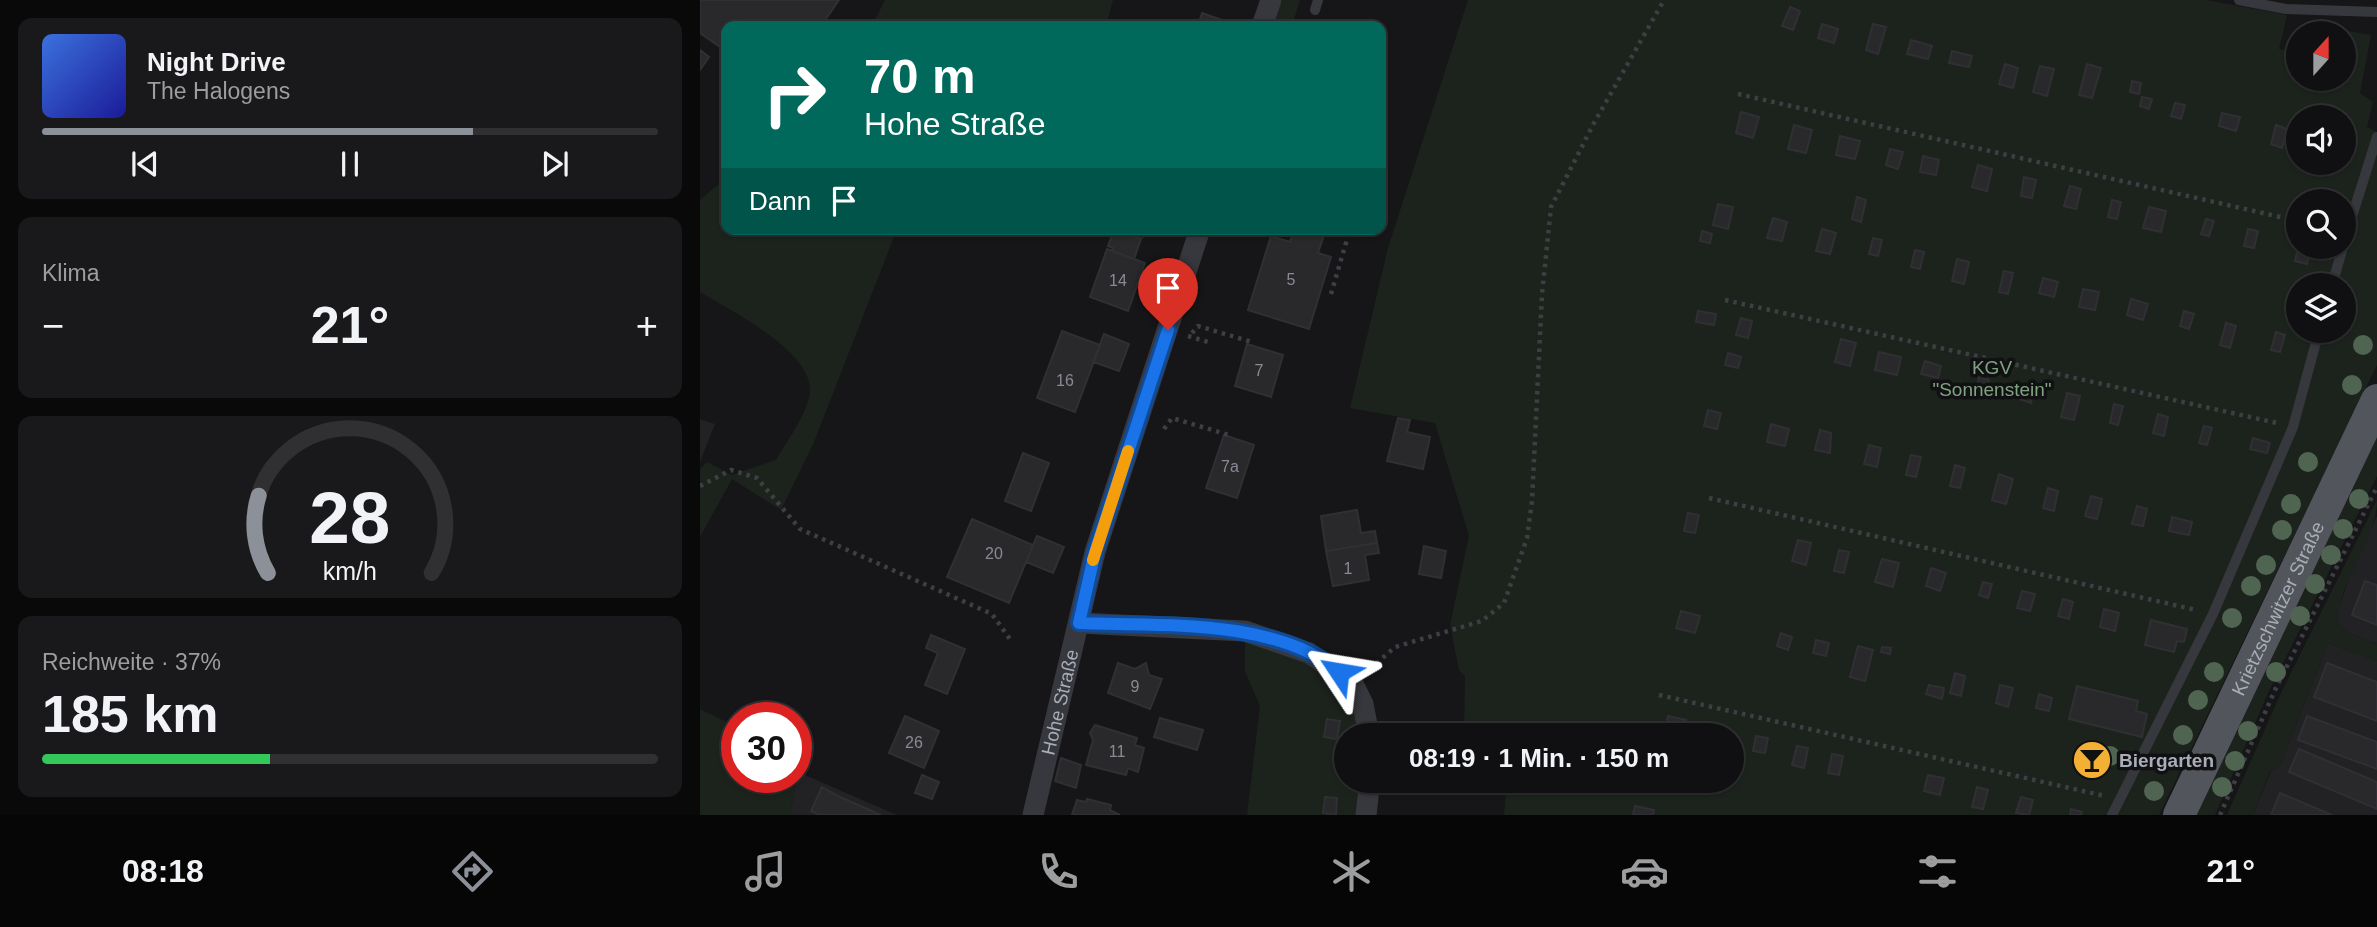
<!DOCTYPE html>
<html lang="de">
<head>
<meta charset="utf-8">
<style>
  :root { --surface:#101012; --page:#19191b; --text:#f1f3f6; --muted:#9c9d9f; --line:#303032; --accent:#8c9099 }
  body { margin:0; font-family:Helvetica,sans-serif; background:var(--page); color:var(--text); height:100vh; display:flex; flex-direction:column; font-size:26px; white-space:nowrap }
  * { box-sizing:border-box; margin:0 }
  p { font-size:23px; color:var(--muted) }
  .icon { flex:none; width:38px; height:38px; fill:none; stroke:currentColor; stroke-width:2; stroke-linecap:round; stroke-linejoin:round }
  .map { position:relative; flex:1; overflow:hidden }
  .sheet { display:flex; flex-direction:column; gap:18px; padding:18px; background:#09090a; width:700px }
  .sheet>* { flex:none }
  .top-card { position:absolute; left:21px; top:21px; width:665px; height:214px; border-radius:14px; box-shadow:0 2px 5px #0004,0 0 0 2px var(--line); background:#00695c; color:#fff; overflow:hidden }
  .needle { width:46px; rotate:21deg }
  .controls { position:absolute; left:1586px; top:21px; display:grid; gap:14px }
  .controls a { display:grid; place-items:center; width:70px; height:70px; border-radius:50%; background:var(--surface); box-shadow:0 2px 5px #0004,0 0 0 2px var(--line); font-size:35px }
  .speed { position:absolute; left:21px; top:702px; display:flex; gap:14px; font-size:35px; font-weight:700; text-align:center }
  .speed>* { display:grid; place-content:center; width:91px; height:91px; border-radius:50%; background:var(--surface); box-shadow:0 2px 5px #0004,0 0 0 2px var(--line); line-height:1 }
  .speed .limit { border:10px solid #d22; background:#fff; color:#111 }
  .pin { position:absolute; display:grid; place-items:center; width:60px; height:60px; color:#fff; margin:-72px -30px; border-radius:50% 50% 50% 0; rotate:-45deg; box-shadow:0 0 7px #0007 }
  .pin .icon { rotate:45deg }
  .me { position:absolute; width:77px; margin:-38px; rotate:303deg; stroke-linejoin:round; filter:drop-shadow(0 0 5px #0008) }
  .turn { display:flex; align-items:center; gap:24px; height:147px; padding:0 28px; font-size:32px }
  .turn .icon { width:91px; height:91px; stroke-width:2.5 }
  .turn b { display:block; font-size:49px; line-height:60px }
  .then { display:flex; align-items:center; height:66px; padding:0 28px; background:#0003; gap:14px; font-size:26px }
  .big { font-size:52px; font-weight:700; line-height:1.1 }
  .sheet .card { flex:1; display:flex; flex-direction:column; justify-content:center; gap:10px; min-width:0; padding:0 24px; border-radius:14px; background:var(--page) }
  .sheet .dial { align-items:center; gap:0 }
  .dial svg { height:182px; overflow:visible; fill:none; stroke:var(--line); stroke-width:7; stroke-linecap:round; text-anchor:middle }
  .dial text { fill:var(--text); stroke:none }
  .song { display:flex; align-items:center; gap:21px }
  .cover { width:84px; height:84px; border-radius:10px; background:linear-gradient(135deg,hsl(220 70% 55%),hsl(240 70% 35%)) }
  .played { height:7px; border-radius:4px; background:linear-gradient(90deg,var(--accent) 70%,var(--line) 70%) }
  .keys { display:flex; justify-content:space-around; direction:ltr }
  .heat { display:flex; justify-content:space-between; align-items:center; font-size:38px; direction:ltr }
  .charge { height:10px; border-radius:5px; background:linear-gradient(90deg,#34c759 37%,var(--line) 0) }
  .trip { position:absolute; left:634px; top:723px; width:410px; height:70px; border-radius:35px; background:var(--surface); box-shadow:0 2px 5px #0004,0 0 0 2px var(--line); font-weight:700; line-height:70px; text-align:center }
  .tab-bar { display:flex; height:112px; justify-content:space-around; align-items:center; background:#060607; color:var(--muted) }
  .tab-bar .icon { width:49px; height:49px }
  .tab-bar .current { color:var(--accent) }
  .tab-bar b { font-size:32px; color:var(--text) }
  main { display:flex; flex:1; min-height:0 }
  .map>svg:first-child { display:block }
  .built { fill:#222225 }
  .green { fill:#1c231d; fill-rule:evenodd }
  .building { fill:#29292c; stroke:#303034; stroke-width:2 }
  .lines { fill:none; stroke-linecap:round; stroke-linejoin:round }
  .path { stroke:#3d3f44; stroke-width:4.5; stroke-dasharray:3.5 5; stroke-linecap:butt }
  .lane { stroke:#37383d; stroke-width:10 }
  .street { stroke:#37383d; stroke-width:21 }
  .primary { stroke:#53555c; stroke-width:32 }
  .tree { fill:#506452 }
  .route-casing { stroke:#114b97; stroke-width:18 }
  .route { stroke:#1a73e8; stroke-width:12 }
  .slow { stroke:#f59e0b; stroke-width:12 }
  .labels { text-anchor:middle; stroke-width:7; stroke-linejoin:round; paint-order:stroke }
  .number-label { font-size:16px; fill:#888b94 }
  .park-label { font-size:19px; fill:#7fa381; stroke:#111113 }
  .street-label { font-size:19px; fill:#a8adb8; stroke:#111113 }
  .poi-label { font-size:19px; font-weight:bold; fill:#a8adb8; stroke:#111113; text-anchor:start }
</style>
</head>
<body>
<main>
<section class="sheet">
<div class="card">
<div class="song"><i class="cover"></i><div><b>Night Drive</b><p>The Halogens</p></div></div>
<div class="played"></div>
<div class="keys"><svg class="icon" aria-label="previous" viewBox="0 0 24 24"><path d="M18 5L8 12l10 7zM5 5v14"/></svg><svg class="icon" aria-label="pause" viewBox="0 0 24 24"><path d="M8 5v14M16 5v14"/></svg><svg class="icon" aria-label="next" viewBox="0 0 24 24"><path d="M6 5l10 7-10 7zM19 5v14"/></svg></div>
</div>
<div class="card"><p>Klima</p>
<div class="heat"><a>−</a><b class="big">21°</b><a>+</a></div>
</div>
<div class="card dial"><svg viewBox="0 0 100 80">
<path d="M14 69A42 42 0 1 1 86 69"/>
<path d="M14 69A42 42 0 0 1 10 35" stroke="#8c9099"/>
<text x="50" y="56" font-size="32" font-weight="700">28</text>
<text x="50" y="72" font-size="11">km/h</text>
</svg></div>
<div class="card"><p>Reichweite · 37%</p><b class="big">185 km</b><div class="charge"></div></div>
</section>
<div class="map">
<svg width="1677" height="815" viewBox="0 0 1677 815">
  <rect width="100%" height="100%" fill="#161618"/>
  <!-- built -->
  <path class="built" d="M0,419L15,424L0,462Z
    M1677,516V644L1648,633L1638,623V611L1651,572Z
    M1628,643L1677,661V815H1553L1571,771L1579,768Z
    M98,772L197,815H90Z"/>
  <!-- green -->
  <path class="green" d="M185,0H413L406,26H172Z
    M582,0H600L592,26H573Z
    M768,0H1506L1587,15L1579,49L1598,53V79H1643L1648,31L1671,35L1660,93L1673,102L1667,127L1677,132V365L1459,815H804L807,781L1031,780V735H764L765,676L759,670L750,625L769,536L735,423L650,408L688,248ZM1598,117H1643V163H1598ZM1598,201H1643V247H1598ZM1598,285H1643V331H1598Z
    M26,178V229H197L114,442L81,510L32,479L0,537V469L7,462L32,475L76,460C87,441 103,420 109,398C121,355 31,311 0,292V200Z
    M1677,435V476L1569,691L1515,815H1493Z
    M1677,500C1677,542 1638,579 1638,623L1648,633L1677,644V661L1628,643L1579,768L1570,771L1553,815H1527L1580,695Z
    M545,639C591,655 659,676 662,735H646V780L664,781L660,815H547L560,706L545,671Z
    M0,709L37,727V777H96L98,772L90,815H0Z"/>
  <!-- building -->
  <path class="building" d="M0,0H139L121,26H26V51L0,33Z
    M1090,7L1100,11L1093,30L1082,26Z
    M502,13L528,22L526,26H498Z
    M1122,24L1138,29L1134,43L1118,38Z
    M1173,24L1186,27L1178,54L1166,50Z
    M1211,40L1232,46L1228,59L1207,54Z
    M0,50L9,57L0,70Z
    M1252,51L1272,56L1269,67L1249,63Z
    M1305,64L1318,68L1313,88L1299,84Z
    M1387,64L1401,68L1392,98L1379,95Z
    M1340,66L1354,69L1347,96L1333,92Z
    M1432,81L1441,83L1439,94L1430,92Z
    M1442,97L1452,99L1449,109L1440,106Z
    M1475,103L1485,105L1481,119L1471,116Z
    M1041,112L1059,117L1053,138L1036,133Z
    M1522,113L1540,117L1536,131L1519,126Z
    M1094,125L1112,130L1106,153L1088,149Z
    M1576,125L1587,129L1582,148L1571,144Z
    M1140,136L1160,141L1155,159L1136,155Z
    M1190,149L1203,152L1198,169L1186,165Z
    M1223,156L1239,160L1236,175L1220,172Z
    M1278,165L1292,169L1287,191L1272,187Z
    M1324,177L1336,180L1332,198L1321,196Z
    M1370,186L1381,189L1376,209L1364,206Z
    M1157,197L1166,200L1161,222L1152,219Z
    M1412,200L1421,202L1417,219L1408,217Z
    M1018,204L1033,207L1028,229L1013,225Z
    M1449,207L1466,211L1461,232L1443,228Z
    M1073,218L1087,222L1082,241L1067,238Z
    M1506,219L1514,221L1509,236L1501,234Z
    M423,229H446L443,237Z
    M594,229H626L618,253L631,257L609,329L548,310L571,236L590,242Z
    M1122,229L1136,233L1130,254L1116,251Z
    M1548,229L1558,231L1554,248L1544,246Z
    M414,230L441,239L434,259L412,251L413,248L408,246Z
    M1002,231L1012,234L1010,243L1000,241Z
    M1173,238L1182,240L1178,256L1169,254Z
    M1598,247H1611L1607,264L1595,261Z
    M407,249L445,263L428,311L390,297Z
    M1215,250L1224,252L1220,269L1211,267Z
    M1257,259L1269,262L1264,284L1252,281Z
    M1304,271L1313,273L1308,294L1299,292Z
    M1343,278L1358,282L1354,297L1339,293Z
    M1383,289L1399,292L1395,310L1379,307Z
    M1431,299L1448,304L1443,320L1427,315Z
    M998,311L1016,314L1014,325L996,322Z
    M1484,311L1494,314L1489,329L1480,326Z
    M1041,318L1052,321L1048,338L1036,335Z
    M1526,323L1536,326L1530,348L1520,345Z
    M362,331L400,345L375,412L337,398Z
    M1576,332L1585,335L1580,352L1571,350Z
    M404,334L429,344L419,371L393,362Z
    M1141,339L1156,343L1150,366L1135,362Z
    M547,344L583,355L571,397L535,386Z
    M1179,352L1201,357L1197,375L1175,370Z
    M1028,353L1041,357L1038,368L1025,365Z
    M1225,361L1241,366L1238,378L1221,374Z
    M1279,377L1289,380L1286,393L1276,391Z
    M1322,386L1334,389L1331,403L1319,399Z
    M1367,393L1380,396L1374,420L1361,417Z
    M1414,404L1423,406L1418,425L1410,423Z
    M1008,410L1021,413L1017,429L1004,426Z
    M1458,414L1468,417L1464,436L1453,433Z
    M698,418L710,420L707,432L730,437L723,469L687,461Z
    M1071,424L1089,429L1085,446L1067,442Z
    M1504,426L1512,428L1507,445L1499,443Z
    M1120,430L1131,433L1130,453L1115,450Z
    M524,435L554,445L537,498L506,488Z
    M1553,438L1570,443L1567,453L1550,449Z
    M1169,445L1181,448L1177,467L1164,464Z
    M323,453L349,463L331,511L305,501Z
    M1211,455L1221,457L1216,477L1206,475Z
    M1255,465L1265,468L1260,488L1250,486Z
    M1299,474L1313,479L1306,504L1292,500Z
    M1348,488L1358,491L1354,511L1343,508Z
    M1391,496L1402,499L1397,519L1385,516Z
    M1437,506L1447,509L1443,526L1432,524Z
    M657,510L661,533L675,531L677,543L626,551L621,516Z
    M988,513L999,515L995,533L984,531Z
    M1472,517L1492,522L1489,535L1469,531Z
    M272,519L333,545L309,603L247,577Z
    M337,536L364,547L353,573L326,562Z
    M1098,540L1111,543L1106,565L1092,561Z
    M677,543L679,553L665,555L669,580L633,586L626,551Z
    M724,546L746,551L741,578L719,574Z
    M1139,550L1149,552L1144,573L1134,571Z
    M1182,559L1199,563L1193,587L1175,582Z
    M1231,568L1246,573L1240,591L1226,586Z
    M1665,581L1677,585V625L1652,615Z
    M1283,582L1292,584L1288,598L1279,595Z
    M1322,591L1335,594L1330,611L1317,608Z
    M1363,599L1373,602L1369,619L1358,616Z
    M1404,609L1419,613L1415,631L1400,627Z
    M981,611L1000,616L995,633L976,628Z
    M1451,620L1487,629L1484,642L1477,641L1474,652L1445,645Z
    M1081,633L1092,637L1088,650L1077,646Z
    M231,635L265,649L247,694L225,685L238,653L226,648Z
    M1116,640L1129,643L1126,656L1113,653Z
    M1158,646L1173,650L1165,681L1150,677Z
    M1182,647L1191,648L1190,654L1181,652Z
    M418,663L435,669L446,663L449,675L462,679L450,709L408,693Z
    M1627,663L1677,682V721L1614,697Z
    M1255,673L1265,676L1261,696L1250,693Z
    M1229,685L1244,688L1242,699L1226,694Z
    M1300,685L1313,688L1308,707L1296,703Z
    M1377,686L1438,701L1436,711L1447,714L1442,737L1369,719Z
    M1339,694L1352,698L1349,711L1336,708Z
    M205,716L239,731L224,768L189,753Z
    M968,716L986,720L982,735L964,734Z
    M1607,716L1677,742V769L1598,740Z
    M460,718L503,730L497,750L454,737Z
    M627,719L640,721L637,739L624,737Z
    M1008,724L1022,728L1020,735H1005Z
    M395,725L437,738L435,745L444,748L438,772L428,768L426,775L386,765L393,740L390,733Z
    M1056,736L1068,738L1065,753L1053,751Z
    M1097,746L1108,748L1104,768L1092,765Z
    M1599,749L1677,782V809L1589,772Z
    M1132,754L1143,756L1139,775L1128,773Z
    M361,758L381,765L376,788L355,781Z
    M222,775L239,782L232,799L215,793Z
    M1228,775L1244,778L1240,795L1224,791Z
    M122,787L140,797L181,815H119L111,811Z
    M1277,787L1288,790L1283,809L1272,807Z
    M1580,793L1632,815H1571Z
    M625,797L637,798L636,815L623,813Z
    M1321,797L1333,800L1329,815L1316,813Z
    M387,799L411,805L410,810L420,815H372L377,800L386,802Z
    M935,806L954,810L953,815H933Z
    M1371,809L1382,812L1381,815H1370Z"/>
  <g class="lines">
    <!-- path -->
    <path class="path" d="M1038,94L1598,221
      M631,294L650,229
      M1025,300L1577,423
      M492,333L498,326L552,342
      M488,336L511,343
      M464,429L472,418L529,435
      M0,486L31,470L57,478L100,529L292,614L312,642
      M1009,498L1496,610
      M670,669L695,647L782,621L804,603L827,538L832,501L842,294L851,207L894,123L964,0
      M959,695L1405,796
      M1520,815L1574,692L1677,487"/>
    <!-- lane -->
    <path class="lane" d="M1539,0L1586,9L1677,12
      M615,10L618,0
      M1643,245L1677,137
      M1632,285L1643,247
      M1412,815L1513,614L1593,427L1619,331"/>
    <!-- street -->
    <g class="street">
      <path d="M562,26L571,0"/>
      <path d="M379,623L545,631L609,653L653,684L663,704L669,735"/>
      <path id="s1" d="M333,815L395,552L500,229"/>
      <path d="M666,815L670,780"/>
    </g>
    <!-- primary -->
    <path class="primary" id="s2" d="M1479,815L1677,400"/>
  </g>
  <!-- trees -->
  <g class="tree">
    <circle cx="1663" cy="345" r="10"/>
    <circle cx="1652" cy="385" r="10"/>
    <circle cx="1608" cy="462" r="10"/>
    <circle cx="1659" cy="499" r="10"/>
    <circle cx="1591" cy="504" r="10"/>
    <circle cx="1643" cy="529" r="10"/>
    <circle cx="1582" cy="530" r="10"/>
    <circle cx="1631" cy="555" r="10"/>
    <circle cx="1566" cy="565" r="10"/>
    <circle cx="1615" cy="584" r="10"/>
    <circle cx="1551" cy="586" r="10"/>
    <circle cx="1600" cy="616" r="10"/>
    <circle cx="1532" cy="618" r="10"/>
    <circle cx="1514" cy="672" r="10"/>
    <circle cx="1576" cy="672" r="10"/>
    <circle cx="1498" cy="700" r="10"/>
    <circle cx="1548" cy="731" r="10"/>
    <circle cx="1483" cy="735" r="10"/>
    <circle cx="1410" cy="756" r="10"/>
    <circle cx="1535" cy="761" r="10"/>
    <circle cx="1522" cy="787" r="10"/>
    <circle cx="1454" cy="791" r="10"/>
  </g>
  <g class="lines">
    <!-- route casing -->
    <g class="route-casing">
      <path id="route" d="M468,330L395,552L379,623C457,626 577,618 639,672"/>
    </g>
    <!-- route -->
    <use href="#route" class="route"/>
    <!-- slow -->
    <path class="slow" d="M393,560L428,451"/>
  </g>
  <!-- icons -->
  <defs>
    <g id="bar-disc" transform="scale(2.0125)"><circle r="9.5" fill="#f2b134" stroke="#111113"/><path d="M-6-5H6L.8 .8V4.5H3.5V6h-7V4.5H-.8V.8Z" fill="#111"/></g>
  </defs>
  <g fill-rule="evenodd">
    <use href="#bar-disc" x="1392" y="760"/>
  </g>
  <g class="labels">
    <!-- number labels -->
    <g class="number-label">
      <text x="591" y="285">5</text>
      <text x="418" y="286">14</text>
      <text x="559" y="376">7</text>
      <text x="365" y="386">16</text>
      <text x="530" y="472">7a</text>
      <text x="294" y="559">20</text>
      <text x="648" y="574">1</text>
      <text x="435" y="692">9</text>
      <text x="214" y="748">26</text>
      <text x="417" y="757">11</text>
    </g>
    <!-- park labels -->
    <g class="park-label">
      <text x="1292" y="374">KGV<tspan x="1292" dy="22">"Sonnenstein"</tspan></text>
    </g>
    <!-- street labels -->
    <g class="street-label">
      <text dy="7" stroke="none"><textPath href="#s2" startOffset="229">Krietzschwitzer Straße</textPath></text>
      <text dy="7" stroke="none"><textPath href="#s1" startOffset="116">Hohe Straße</textPath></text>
    </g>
    <!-- poi labels -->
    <g class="poi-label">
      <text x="1419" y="767">Biergarten</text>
    </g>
  </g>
</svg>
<div class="controls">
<a><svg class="needle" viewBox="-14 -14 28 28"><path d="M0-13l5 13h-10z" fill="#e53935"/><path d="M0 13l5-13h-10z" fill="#9c9d9f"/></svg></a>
<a><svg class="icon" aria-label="sound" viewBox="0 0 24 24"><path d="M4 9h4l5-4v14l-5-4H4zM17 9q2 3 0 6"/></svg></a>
<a><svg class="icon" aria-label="search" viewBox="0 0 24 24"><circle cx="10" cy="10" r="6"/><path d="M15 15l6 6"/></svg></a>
<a><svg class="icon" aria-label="layers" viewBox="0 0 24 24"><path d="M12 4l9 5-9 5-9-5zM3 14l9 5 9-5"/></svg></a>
</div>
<div class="speed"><div class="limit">30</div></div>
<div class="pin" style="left:468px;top:330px;background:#d93025"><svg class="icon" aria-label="arrive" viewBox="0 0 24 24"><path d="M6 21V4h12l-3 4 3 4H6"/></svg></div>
<svg class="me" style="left:639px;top:672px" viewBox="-20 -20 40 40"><path d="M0-17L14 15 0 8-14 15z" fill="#1a73e8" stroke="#fff" stroke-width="4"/></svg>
<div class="trip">08:19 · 1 Min. · 150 m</div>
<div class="top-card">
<div class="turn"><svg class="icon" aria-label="right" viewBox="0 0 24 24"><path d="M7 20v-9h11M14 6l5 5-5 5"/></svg><div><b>70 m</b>Hohe Straße</div></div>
<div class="then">Dann<svg class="icon" aria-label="arrive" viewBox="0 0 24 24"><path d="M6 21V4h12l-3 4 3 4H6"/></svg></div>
</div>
</div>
</main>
<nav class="tab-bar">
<b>08:18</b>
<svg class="icon current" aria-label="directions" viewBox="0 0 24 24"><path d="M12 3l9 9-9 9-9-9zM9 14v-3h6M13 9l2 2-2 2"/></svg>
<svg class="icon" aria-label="music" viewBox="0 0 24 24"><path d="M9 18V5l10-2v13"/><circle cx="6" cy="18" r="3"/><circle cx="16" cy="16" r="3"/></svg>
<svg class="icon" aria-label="phone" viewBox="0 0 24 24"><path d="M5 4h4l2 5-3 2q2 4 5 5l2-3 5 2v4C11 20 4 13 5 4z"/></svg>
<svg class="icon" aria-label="climate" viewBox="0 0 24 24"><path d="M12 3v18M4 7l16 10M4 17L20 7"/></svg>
<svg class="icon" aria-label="car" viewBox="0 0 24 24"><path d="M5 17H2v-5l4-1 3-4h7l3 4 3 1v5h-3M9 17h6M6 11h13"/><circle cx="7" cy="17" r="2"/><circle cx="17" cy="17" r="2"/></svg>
<svg class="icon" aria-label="filters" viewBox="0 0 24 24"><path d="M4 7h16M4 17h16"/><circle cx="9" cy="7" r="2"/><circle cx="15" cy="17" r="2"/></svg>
<b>21°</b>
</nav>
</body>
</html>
